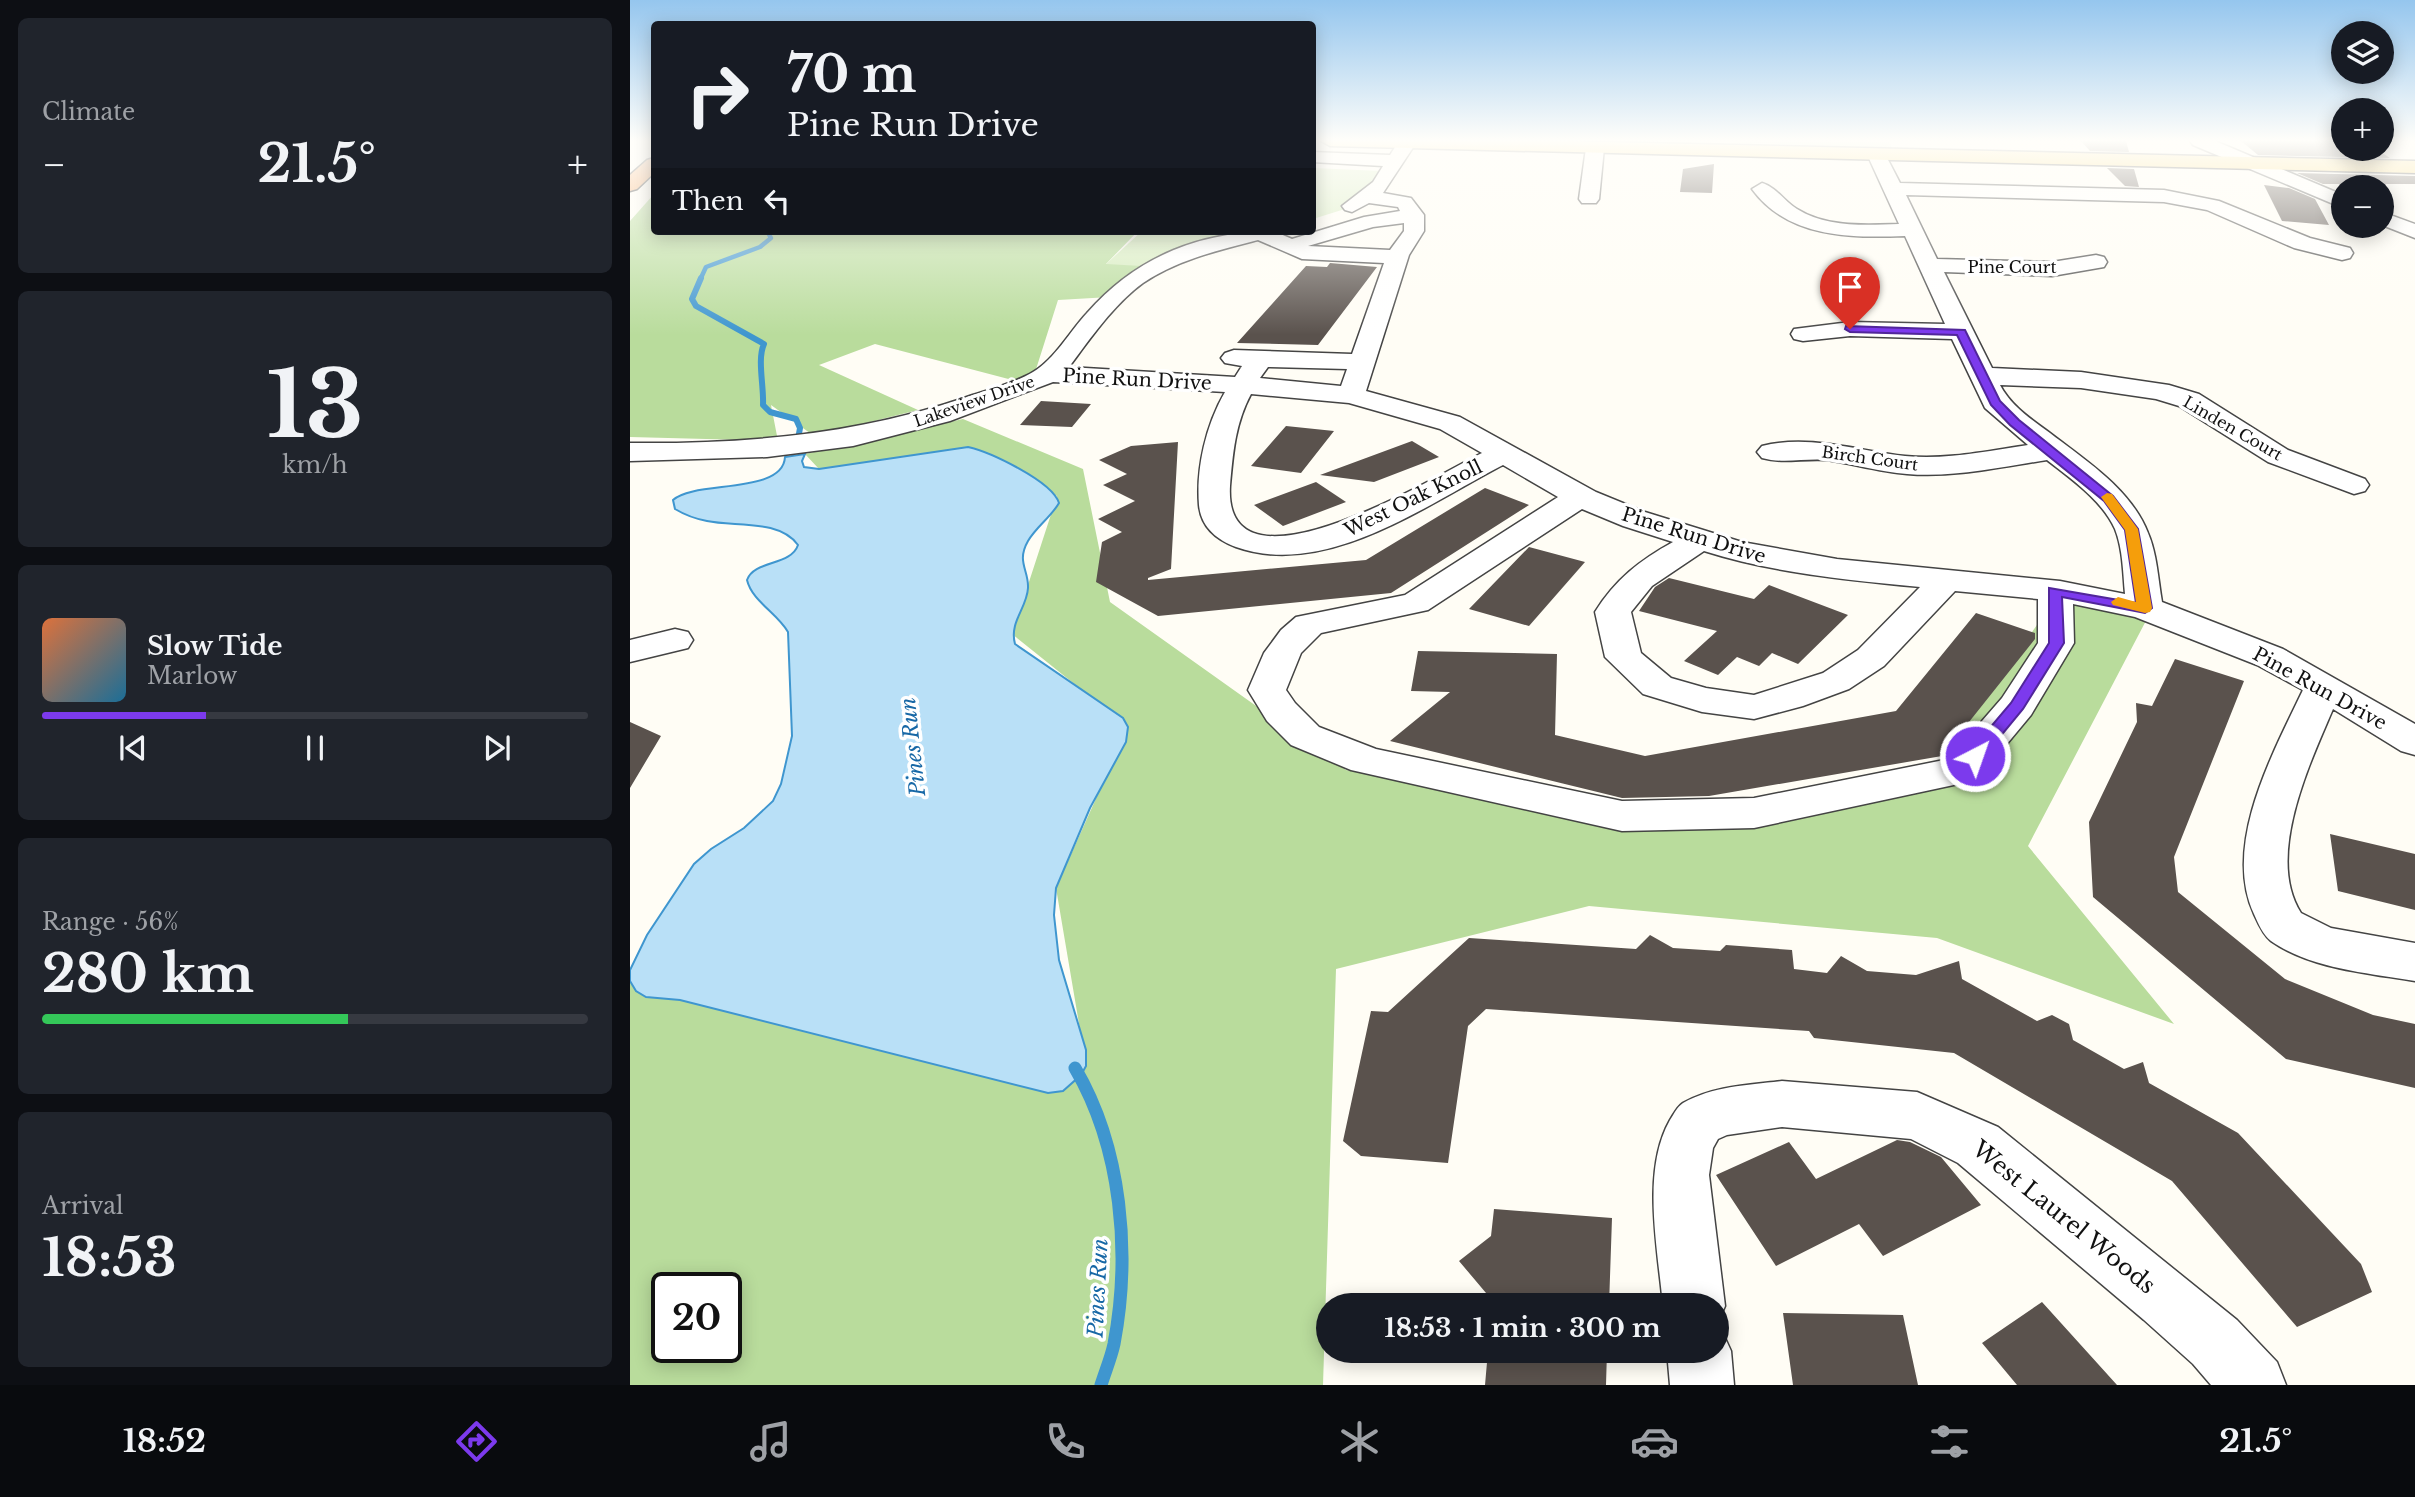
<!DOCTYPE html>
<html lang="en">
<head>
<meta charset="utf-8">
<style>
  :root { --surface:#171b24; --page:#20242c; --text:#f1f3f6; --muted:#9ea1a6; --line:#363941; --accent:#7c3aed }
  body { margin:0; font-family:"Libre Baskerville",serif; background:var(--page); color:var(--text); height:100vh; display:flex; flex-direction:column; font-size:26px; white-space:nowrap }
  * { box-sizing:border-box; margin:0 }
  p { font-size:23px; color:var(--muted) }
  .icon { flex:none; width:38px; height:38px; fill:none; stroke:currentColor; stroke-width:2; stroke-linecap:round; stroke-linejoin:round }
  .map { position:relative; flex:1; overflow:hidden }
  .drawer { display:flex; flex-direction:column; gap:18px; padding:18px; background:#0d0f14; width:630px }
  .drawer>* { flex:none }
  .banner { position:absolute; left:21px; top:21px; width:665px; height:214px; border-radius:7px; box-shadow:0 4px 18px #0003; background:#171b24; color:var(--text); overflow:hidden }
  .tools { position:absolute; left:1701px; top:21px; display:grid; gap:14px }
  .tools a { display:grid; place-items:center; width:63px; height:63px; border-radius:50%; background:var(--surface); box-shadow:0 4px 18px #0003; font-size:35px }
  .speed { position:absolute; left:21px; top:1272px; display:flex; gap:14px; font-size:35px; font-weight:700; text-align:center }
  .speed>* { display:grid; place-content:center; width:91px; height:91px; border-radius:50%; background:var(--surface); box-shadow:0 4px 18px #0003; line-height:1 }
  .speed .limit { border:4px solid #111; border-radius:10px; background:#fff; color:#111 }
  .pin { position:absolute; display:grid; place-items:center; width:60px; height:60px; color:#fff; margin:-72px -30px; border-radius:50% 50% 50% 0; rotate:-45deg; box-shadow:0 0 7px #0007 }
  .pin .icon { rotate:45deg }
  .me { position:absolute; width:77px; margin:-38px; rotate:41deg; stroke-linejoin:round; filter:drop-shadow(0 0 5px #0008) }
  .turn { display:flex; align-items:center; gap:24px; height:147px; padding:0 21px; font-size:32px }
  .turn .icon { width:91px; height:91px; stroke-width:2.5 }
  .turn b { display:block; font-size:49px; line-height:60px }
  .then { display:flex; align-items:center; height:66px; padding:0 21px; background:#0003; gap:14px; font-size:26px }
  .big { font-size:52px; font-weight:800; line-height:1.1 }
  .drawer .card { flex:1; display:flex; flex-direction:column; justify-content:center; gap:10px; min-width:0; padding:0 24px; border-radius:10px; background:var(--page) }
  .drawer .dial { align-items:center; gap:0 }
  .dial b { font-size:91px; line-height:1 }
  .song { display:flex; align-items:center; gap:21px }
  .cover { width:84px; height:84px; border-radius:10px; background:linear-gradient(135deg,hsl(20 70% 55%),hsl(200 70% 35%)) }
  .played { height:7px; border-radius:4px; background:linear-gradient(90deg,var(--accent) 30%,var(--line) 30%) }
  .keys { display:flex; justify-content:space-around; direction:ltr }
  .heat { display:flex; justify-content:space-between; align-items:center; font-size:38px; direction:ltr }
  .charge { height:10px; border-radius:5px; background:linear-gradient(90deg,#34c759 56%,var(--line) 0) }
  .trip { position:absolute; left:686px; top:1293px; width:413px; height:70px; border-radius:35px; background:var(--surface); box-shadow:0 4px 18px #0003; font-weight:800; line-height:70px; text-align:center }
  .menu { display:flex; height:112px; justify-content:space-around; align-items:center; background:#090b0e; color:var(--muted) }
  .menu .icon { width:49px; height:49px }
  .menu .on { color:var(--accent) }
  .menu b { font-size:32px; color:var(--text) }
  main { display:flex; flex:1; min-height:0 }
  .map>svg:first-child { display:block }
  .green { fill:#d5ebbd }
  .forest { fill:#b9dc9c; fill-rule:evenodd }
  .water { fill:#b9e0f7; stroke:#3f96cf; stroke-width:2 }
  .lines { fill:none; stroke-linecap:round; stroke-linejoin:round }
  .stream-far2 { stroke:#3f96cf; stroke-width:4.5 }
  .stream-far1 { stroke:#3f96cf; stroke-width:6 }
  .stream { stroke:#3f96cf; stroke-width:13 }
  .building { fill:#5a524d }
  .minor-casing { stroke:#444; stroke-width:3 }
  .major-casing { stroke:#222; stroke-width:3 }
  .highway-casing { stroke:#222; stroke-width:3 }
  .minor { fill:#fff; fill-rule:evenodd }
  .major { fill:#f9d66b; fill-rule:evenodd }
  .highway { fill:#f5a25d; fill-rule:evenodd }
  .route { fill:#7c3aed; stroke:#51269a; stroke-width:2 }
  .slow { fill:#f59e0b }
  .labels { text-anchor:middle; stroke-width:7; stroke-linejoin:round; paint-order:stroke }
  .far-street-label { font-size:16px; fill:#111; stroke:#fff }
  .street-label { font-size:19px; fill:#111; stroke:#fff }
  .water-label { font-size:21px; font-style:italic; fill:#1768a6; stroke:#fff }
  .near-street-label { font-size:23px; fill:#111; stroke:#fff }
</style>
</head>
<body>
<main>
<section class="drawer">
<div class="card"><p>Climate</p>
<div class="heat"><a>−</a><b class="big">21.5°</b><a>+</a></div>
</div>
<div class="card dial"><b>13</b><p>km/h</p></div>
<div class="card">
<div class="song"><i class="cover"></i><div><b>Slow Tide</b><p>Marlow</p></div></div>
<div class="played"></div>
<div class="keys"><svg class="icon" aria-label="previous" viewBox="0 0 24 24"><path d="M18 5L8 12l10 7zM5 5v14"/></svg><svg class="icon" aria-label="pause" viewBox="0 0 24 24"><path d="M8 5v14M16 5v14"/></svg><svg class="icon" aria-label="next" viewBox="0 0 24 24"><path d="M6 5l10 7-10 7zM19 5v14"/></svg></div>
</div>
<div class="card"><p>Range · 56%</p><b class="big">280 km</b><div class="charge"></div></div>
<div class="card"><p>Arrival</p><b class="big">18:53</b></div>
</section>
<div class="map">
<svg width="1785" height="1385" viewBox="0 0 1785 1385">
  <rect width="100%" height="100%" fill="#fffdf5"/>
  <!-- green -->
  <path class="green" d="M1072,141H1258L1262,148Z
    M683,168L751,171L760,173L718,208L683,219Z
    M512,231H639L600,241L528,267L475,265Z"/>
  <!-- forest -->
  <path class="forest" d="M24,194V231H508L476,264L530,267L480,297L428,300L401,385L245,344L189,365L288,410L184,436L141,405L148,441L0,437V221Z
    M333,419L453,469L480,602L716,770L1020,831L1297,782L1428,595L1519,615L1398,846L1544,1024L1307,938L959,906L706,969L693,1385H0V973L456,1065L426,888L498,727L382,634L427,496L342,447L189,469L175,454ZM37,1288H96V1348H37Z"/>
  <!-- water -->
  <path class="water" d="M338,447C360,452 422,481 429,503C421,517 406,527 398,541C386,562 399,570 398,588C397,608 379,622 385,644L493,718L498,727L496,742L460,808L426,888L424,915L429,960L456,1050V1066L451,1075L433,1091L418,1093L50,1000L16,997L6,991L0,981V970L17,935L64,864L81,849L114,828L143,801L151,784L162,736L158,632C147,613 122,601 117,580C124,560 161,566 168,545C149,519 105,527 77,521C66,519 55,515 45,509L43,500C64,480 153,495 155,457L175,454L172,461L174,467L189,469Z"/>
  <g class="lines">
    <!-- stream-far2 -->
    <path class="stream-far2" d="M70,280L76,267L130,247L141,238L137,231"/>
    <!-- stream-far1 -->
    <path class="stream-far1" d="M71,278L62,299L66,306L134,344C127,359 134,386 133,405L140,412L166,419L170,428L167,445"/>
    <!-- stream -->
    <path class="stream" d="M445,1068C492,1148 501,1254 484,1344C481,1358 475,1372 471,1385"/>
  </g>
  <!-- building -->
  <path class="building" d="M1451,141H1496L1499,152L1460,151Z
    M1611,141H1713V149H1746L1760,158L1628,155Z
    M1084,164L1082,193L1050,192L1053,169Z
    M1477,168L1504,169L1509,187L1495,186Z
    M1667,173L1785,176V184H1693Z
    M1634,185L1659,188L1685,199L1699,225L1652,221Z
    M700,263L747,267L688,345L607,343L676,266L697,267Z
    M411,401L461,404L442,427L390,425Z
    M656,426L704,431L671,473L621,466Z
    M782,441L809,457L744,482L690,475Z
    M548,442L541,569L518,578V580L736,560L855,488L899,505L761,593L528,616L466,582L472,542L492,532L468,519L505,501L473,485L497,474L469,460L501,446Z
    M686,482L716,502L653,526L624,505Z
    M899,547L955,562L899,626L839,609Z
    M1039,578L1124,599L1139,585L1218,615L1168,664L1142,653L1129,666L1107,657L1088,675L1054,661L1087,631L1009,611L1025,587Z
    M1346,613L1405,633V639L1312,756L1079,796L992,798L760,741L820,692L781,691L788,651L927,654L925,735L1015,756L1266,711Z
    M1545,659L1614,681L1544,857L1548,892L1655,979L1743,1015L1785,1024V1088L1656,1059L1463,897L1459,822L1507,722L1506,703L1522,706Z
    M0,722L31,736L0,788Z
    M1700,834L1785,854V910L1708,891Z
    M1020,935L1043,948L1090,951L1096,945L1162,950L1164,969L1197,973L1211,956L1237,971L1286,975L1329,961L1332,979L1407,1021L1422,1015L1439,1024L1443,1040L1494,1069L1513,1062L1519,1083L1608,1133L1731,1264L1742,1292L1667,1327L1542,1181L1324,1053L1184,1038L1179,1031L856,1009L838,1026L818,1163L731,1156L713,1141L741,1011L758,1012L839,938L1006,949Z
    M1267,1140L1280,1142L1311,1157L1351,1205L1253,1256L1229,1224L1146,1266L1086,1175L1159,1142L1186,1179Z
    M864,1209L982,1218L979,1306H867L829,1261L861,1236Z
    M1412,1302L1487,1385H1387L1352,1343Z
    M1153,1313L1273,1315L1288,1385H1163Z
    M858,1351H977L976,1385H855Z"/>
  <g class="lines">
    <!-- minor casing -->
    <g class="minor-casing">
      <path id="minor" d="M769,141L786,143L753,193L781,198L794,215V231L779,255L736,391L830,417L966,492L1015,512L1112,542L1207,559L1430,581L1495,594C1493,573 1493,549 1485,529C1472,500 1441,479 1417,460C1371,467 1324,478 1277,474C1250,472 1223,464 1197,460C1175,458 1153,464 1132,458L1127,452L1132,446C1180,434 1228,451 1275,456C1317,460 1357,451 1398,445L1355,408L1322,339L1220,336L1173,341L1164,339L1161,334L1164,329L1220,322L1315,324L1275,236C1220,238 1158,238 1122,189L1132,183C1146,187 1155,202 1167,209C1197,228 1236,225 1269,224L1237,154L1246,149L1255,154L1270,183L1534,190L1589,201L1680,238L1720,248L1723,253L1720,258L1712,260L1664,248L1577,210L1534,202L1276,195L1307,259L1422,262L1466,255L1474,257L1477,262L1474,267L1422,276L1314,272L1362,368L1451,372L1539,385L1569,394L1658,450L1735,479L1739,485L1735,491L1724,494L1638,462L1549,406L1526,399L1451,388L1370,385C1381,406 1401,419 1420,433C1455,460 1501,489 1518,533C1527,554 1528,579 1532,602L1653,649L1785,724V755L1771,751L1703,709C1680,763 1635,857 1671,913L1701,928L1785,943V981C1738,973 1681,969 1641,941C1633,935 1628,923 1624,914C1592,845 1643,753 1673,690L1627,665L1505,617L1443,604L1444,643L1401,715L1347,780L1124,828L992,831L721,770L661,745L637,721L618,690L634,653L651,630L666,617L775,595L928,497L873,465C796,505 695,579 606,547C587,540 571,527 569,505C566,468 576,425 595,392L423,382L320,421L223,446L137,457L0,461V443C115,444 225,435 334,398C357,390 383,384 403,372C425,359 440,331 457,313C508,255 572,231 649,231L648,233L662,239L734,217L770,211L768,207L739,203L722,212L715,210L712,206L743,182L753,166L682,162V152L760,155ZM774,223V231L760,250L678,246L743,227ZM628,240L672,259L754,263L722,354L604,350L595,353L591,358L595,363L612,366L605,377L439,367C460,339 484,304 513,283C547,260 589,250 628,240ZM638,367L717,369L711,386L630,378ZM621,394L719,403L810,429L852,453C809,474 593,607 600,486C603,453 605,424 621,394ZM952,509L993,526L1043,542C1010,560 985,580 965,612L975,657L1013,694L1072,712L1124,719L1173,706L1219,689L1254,666L1325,591L1408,599V643L1372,698L1319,759L1124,798L992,801L746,749L689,727L665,703L656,690L671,653L691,633L798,610ZM1074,551C1143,573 1217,580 1290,587L1228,650L1193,673L1124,695L1076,688L1041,678L1011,653L1001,612L1022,586Z
        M1560,141H1585L1713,195V208L1563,145Z
        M965,143L974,148L969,199L966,203H952L949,199L956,148Z
        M1752,212L1785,224V238L1752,225Z
        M45,629L58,632L63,640L58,648L0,662V640Z
        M1152,1081L1287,1092L1368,1127L1607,1320L1647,1362L1656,1385H1581L1563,1364L1514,1320L1328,1163L1281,1139L1152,1127L1097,1135L1088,1139L1083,1148L1079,1175L1095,1306L1087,1325V1306H1033C1028,1249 1011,1171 1040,1120C1044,1114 1047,1107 1053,1103C1083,1086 1118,1085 1152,1081Z
        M1087,1327L1091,1329L1101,1351L1104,1385H1040L1037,1351H1087Z"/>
    </g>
    <!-- major casing -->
    <g class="major-casing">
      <path id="major" d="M691,141H933L1785,161V173L700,146Z"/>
    </g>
    <!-- highway casing -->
    <g class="highway-casing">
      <path id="highway" d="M24,158V173L7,189L0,191V175L17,160Z"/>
    </g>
    <!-- minor -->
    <use href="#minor" class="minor"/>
    <!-- major -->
    <use href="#major" class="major"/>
    <!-- highway -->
    <use href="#highway" class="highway"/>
  </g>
  <!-- sky -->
  <linearGradient id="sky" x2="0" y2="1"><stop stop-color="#95c6ee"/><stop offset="0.42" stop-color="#fffefa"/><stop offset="1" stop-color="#fffefa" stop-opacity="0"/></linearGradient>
  <rect width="1785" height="335" fill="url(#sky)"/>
  <!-- route -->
  <path class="route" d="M1216,326L1335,330L1370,401L1389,420L1483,496L1508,529L1522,608L1515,613L1432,597L1434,643L1393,709L1351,760L1345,762L1336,756L1381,703L1419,643V588L1506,603L1495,530L1474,501L1380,425L1361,405L1327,335L1220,332L1215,329Z"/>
  <!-- slow -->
  <path class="slow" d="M1477,493L1482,494L1508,529L1522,608L1520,612L1515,613L1483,605L1481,602L1488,597L1506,602L1495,530L1471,497Z"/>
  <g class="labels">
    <!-- far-street labels -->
    <g class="far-street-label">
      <text x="1382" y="273">Pine Court</text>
      <text transform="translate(344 401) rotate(-19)" y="6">Lakeview Drive</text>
      <text transform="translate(1603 428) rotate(30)" y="6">Linden Court</text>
      <text transform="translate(1240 458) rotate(8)" y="6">Birch Court</text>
    </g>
    <!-- street labels -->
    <g class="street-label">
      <text transform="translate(507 379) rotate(3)" y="7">Pine Run Drive</text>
      <text transform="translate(783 498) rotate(-26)" y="7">West Oak Knoll</text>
      <text transform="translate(1064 535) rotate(17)" y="7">Pine Run Drive</text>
      <text transform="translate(1690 688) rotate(29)" y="7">Pine Run Drive</text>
    </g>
    <!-- water labels -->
    <g class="water-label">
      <text transform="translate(283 747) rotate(-96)" y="7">Pines Run</text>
      <text transform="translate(468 1288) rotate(-87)" y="7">Pines Run</text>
    </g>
    <!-- near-street labels -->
    <g class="near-street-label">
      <text transform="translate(1434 1217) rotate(39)" y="8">West Laurel Woods</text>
    </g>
  </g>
</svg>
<div class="tools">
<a><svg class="icon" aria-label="layers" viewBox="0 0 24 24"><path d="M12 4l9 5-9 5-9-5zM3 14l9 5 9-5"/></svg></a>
<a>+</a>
<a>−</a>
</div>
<div class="speed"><div class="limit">20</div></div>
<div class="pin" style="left:1220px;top:329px;background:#d93025"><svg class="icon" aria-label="arrive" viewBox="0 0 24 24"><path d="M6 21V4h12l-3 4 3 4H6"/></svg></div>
<svg class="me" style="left:1345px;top:756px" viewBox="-20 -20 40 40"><circle r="17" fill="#7c3aed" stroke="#fff" stroke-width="3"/><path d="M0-11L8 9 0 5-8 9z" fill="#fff"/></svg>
<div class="trip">18:53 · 1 min · 300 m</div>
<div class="banner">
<div class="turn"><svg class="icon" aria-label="right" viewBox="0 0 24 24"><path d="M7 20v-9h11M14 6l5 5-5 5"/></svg><div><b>70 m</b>Pine Run Drive</div></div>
<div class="then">Then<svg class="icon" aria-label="left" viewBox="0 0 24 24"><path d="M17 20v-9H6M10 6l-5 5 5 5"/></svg></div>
</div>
</div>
</main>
<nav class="menu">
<b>18:52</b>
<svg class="icon on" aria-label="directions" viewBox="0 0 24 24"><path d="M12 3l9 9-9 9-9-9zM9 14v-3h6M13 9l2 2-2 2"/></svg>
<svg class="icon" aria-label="music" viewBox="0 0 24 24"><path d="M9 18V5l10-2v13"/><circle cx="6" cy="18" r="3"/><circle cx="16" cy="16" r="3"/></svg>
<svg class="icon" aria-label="phone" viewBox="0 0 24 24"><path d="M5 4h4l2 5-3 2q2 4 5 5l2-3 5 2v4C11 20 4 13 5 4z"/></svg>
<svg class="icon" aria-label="climate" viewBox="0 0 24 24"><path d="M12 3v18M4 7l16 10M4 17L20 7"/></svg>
<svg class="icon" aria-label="car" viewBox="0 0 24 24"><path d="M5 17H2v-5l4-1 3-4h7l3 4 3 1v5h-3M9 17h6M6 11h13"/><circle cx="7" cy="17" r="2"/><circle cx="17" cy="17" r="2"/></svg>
<svg class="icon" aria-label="filters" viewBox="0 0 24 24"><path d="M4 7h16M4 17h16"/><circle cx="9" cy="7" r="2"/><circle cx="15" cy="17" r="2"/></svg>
<b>21.5°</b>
</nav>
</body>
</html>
